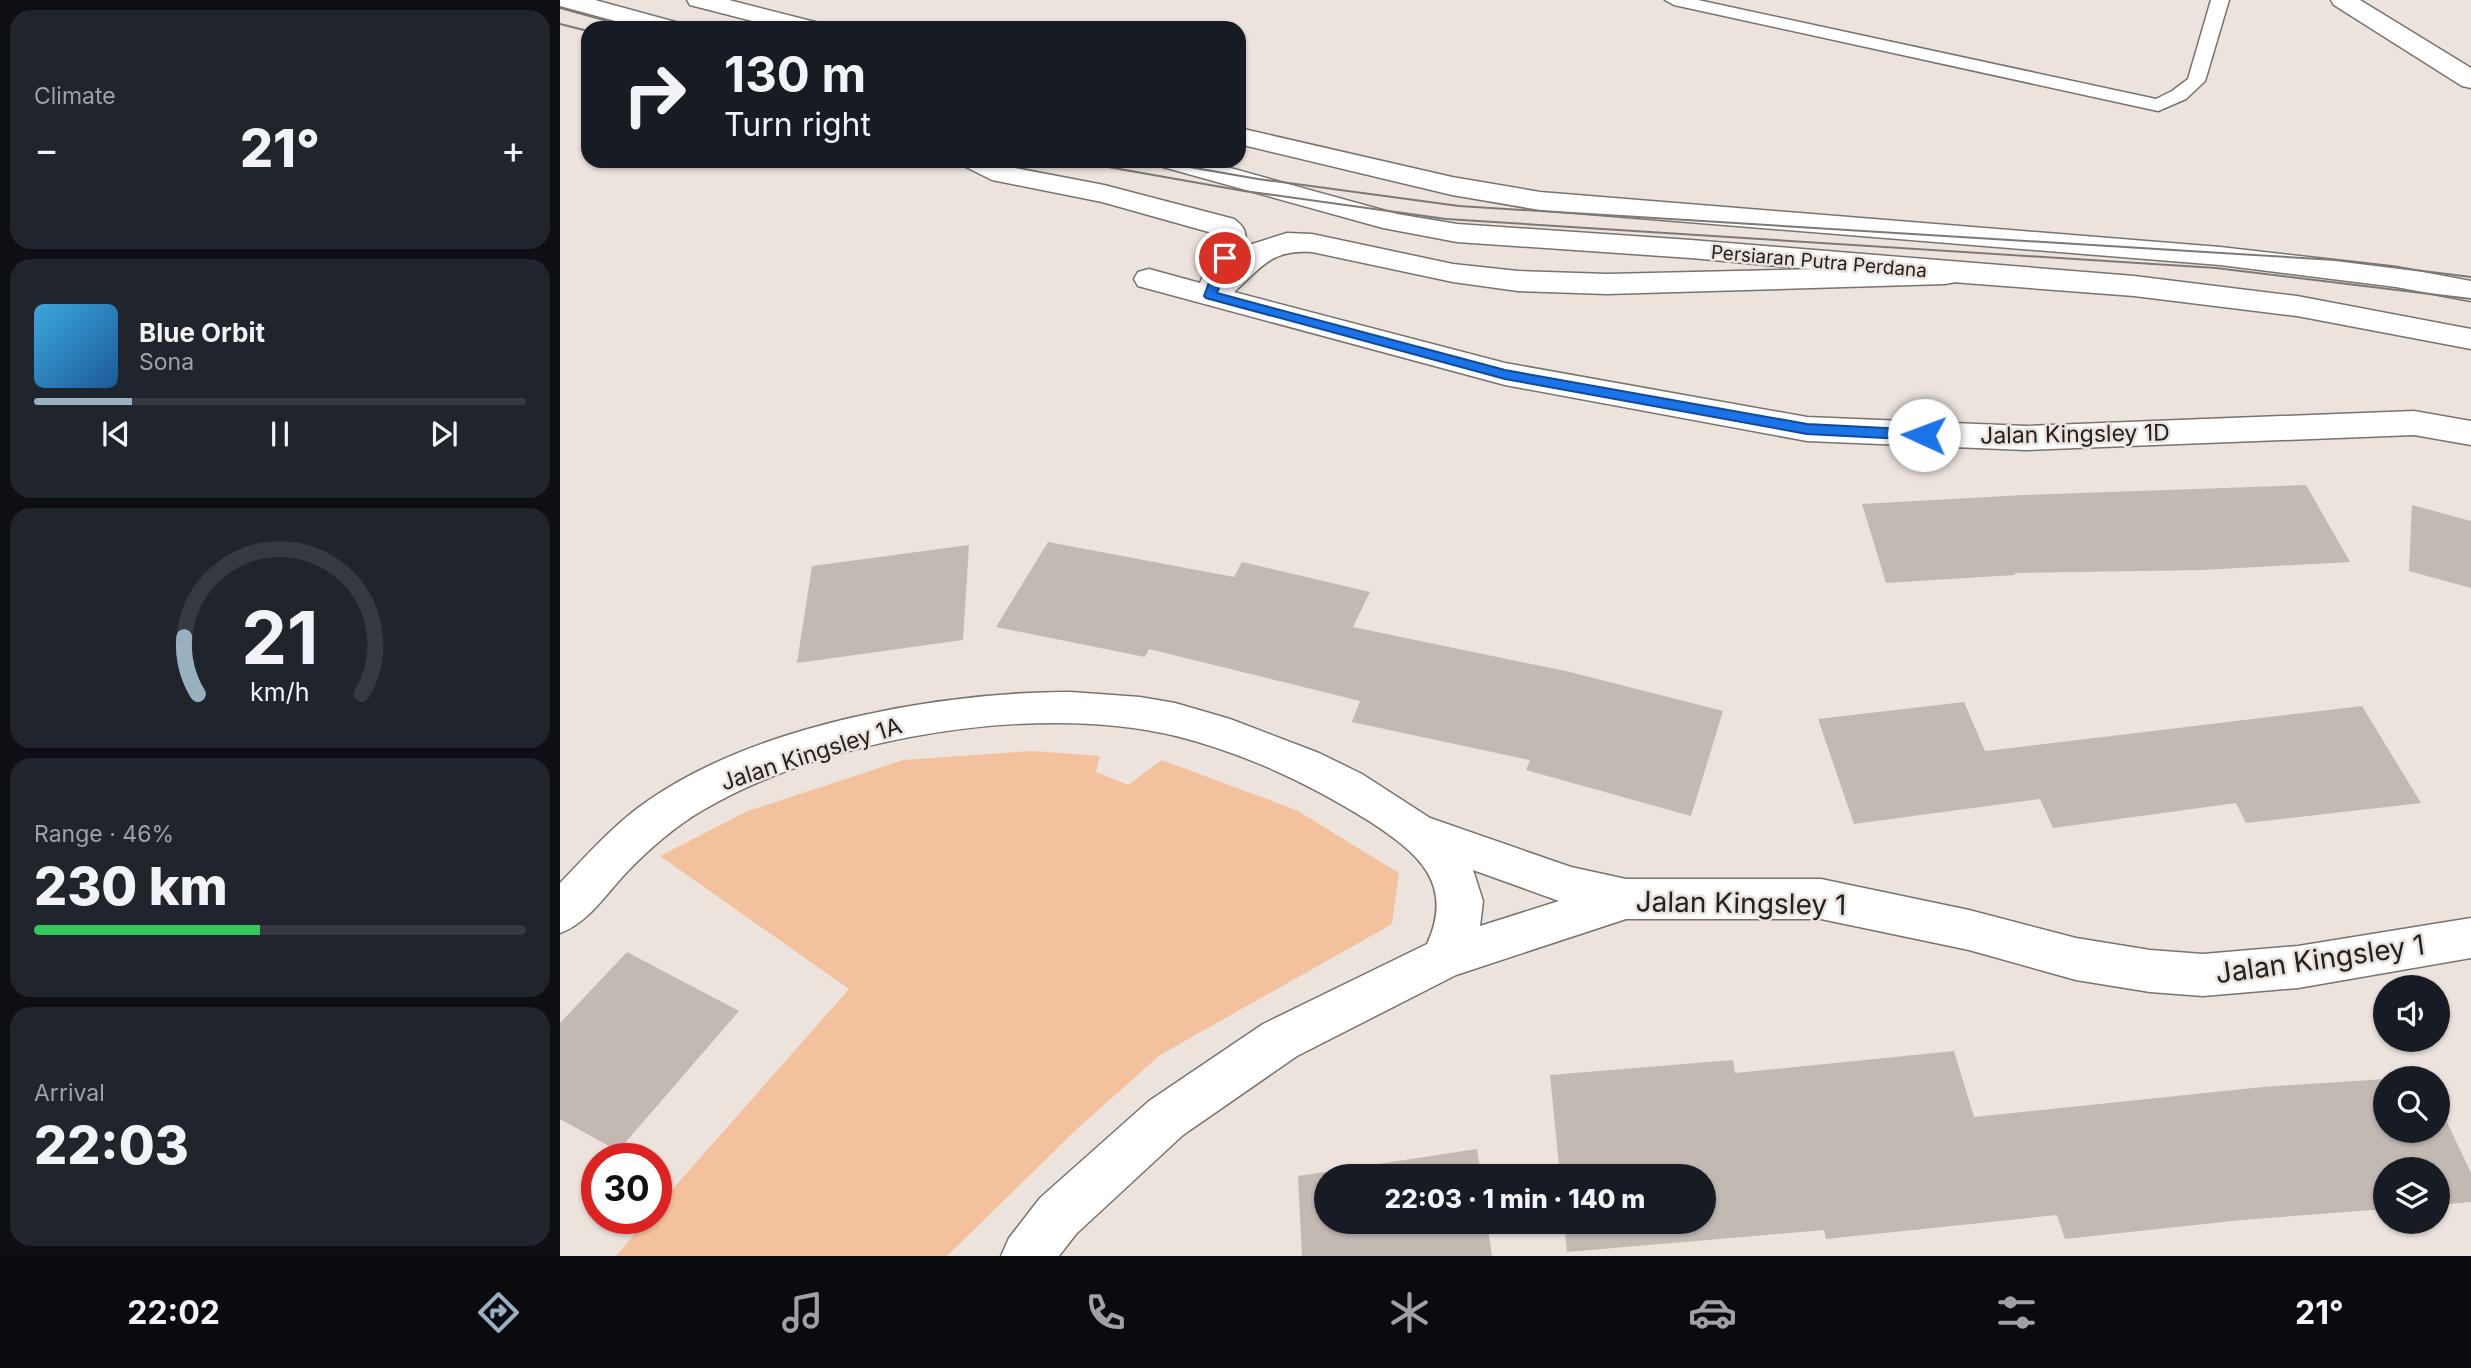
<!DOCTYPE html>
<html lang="en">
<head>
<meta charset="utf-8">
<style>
  :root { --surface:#171b24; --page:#20242c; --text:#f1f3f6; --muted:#9ea1a6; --line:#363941; --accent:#98b0bf }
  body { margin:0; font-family:Inter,sans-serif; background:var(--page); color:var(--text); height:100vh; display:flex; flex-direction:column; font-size:26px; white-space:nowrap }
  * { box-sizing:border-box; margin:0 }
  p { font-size:23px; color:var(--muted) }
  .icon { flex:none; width:38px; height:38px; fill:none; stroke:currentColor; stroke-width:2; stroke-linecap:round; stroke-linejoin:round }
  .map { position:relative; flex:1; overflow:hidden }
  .sheet { display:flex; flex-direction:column; gap:10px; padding:10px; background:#0d0f14; width:560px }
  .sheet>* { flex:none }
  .banner { position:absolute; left:21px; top:21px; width:665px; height:147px; border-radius:21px; box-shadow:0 2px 5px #0004; background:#171b24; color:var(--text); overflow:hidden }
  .controls { position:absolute; left:1813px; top:975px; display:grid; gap:14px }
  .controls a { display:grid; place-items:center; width:77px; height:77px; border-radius:50%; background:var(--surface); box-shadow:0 2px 5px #0004; font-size:35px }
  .speed { position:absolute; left:21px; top:1143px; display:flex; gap:14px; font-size:35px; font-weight:700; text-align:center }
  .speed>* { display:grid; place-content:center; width:91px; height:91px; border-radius:50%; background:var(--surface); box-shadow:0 2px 5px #0004; line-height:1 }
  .speed .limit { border:10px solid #d22; background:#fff; color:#111 }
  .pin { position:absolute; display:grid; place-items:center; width:60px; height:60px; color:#fff; margin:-30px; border:4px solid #fff; border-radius:50%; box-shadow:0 2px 7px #0007 }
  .me { position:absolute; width:77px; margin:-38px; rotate:272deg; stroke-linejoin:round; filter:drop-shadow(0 0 5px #0008) }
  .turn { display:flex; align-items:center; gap:24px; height:147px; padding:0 28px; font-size:32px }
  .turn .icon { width:91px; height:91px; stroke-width:2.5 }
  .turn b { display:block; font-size:49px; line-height:60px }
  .big { font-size:52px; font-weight:800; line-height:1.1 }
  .sheet .widget { flex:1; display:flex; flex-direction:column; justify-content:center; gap:10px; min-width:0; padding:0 24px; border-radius:21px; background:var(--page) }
  .sheet .dial { align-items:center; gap:0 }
  .dial svg { height:182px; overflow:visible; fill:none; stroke:var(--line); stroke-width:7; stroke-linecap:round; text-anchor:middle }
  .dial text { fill:var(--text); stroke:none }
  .song { display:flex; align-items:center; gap:21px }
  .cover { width:84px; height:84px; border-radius:10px; background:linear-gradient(135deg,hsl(200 70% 55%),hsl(210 70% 35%)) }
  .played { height:7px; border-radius:4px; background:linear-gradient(90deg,var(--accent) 20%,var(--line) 20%) }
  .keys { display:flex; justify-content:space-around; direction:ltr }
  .heat { display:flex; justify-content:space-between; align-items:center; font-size:38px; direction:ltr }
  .charge { height:10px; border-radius:5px; background:linear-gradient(90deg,#34c759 46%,var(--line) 0) }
  .trip { position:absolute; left:754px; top:1164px; width:402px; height:70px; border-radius:35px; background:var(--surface); box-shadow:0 2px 5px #0004; font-weight:800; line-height:70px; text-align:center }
  .menu { display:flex; height:112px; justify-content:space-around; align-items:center; background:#090b0e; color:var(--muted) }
  .menu .icon { width:49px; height:49px }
  .menu .on { color:var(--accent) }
  .menu b { font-size:32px; color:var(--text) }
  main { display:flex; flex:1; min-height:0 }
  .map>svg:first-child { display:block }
  .green { fill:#f4c19e }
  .building { fill:#c2b9b3 }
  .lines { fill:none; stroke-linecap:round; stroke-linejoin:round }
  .service-casing { stroke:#7a726d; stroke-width:3 }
  .minor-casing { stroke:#7a726d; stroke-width:3 }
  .secondary-casing { stroke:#7a726d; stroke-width:3 }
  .service { fill:#fff; fill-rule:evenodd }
  .minor { fill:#fff; fill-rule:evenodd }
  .secondary { fill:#fff; fill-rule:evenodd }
  .tram { stroke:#7e7874; stroke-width:2 }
  .route { fill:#1a73e8; stroke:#114b97; stroke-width:2 }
  .labels { text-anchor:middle; stroke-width:5; stroke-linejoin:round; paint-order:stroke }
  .far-street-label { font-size:19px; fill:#25211f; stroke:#ece3dd }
  .street-label { font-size:23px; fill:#25211f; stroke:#ece3dd }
  .near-street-label { font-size:28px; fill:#25211f; stroke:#ece3dd }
</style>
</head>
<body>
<main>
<section class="sheet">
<div class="widget"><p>Climate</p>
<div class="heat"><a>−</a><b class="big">21°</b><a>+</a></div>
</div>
<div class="widget">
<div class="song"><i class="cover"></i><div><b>Blue Orbit</b><p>Sona</p></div></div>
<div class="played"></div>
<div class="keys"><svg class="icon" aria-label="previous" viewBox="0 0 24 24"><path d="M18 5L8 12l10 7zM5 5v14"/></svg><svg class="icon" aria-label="pause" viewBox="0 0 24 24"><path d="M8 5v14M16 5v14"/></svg><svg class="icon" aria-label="next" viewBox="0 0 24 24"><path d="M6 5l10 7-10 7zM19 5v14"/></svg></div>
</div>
<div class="widget dial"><svg viewBox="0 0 100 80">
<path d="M14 69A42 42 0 1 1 86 69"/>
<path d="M14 69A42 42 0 0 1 8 44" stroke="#98b0bf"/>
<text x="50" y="56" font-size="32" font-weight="700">21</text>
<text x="50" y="72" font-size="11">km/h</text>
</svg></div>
<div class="widget"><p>Range · 46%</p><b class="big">230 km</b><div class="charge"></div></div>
<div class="widget"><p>Arrival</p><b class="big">22:03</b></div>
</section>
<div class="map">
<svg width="1911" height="1256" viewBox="0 0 1911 1256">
  <rect width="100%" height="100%" fill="#ece3dd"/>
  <!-- green -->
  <path class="green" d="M471,751L540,756L536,772L568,785L602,760L736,810L839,873L832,924L600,1055L518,1128L387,1256H56L88,1218H96V1208L289,989L100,856L188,811L343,760Z"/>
  <!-- building -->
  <path class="building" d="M1746,485L1790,562L1642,570L1454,573L1455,575L1326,583L1302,504L1464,495Z
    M1852,505L1911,521V588L1849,571Z
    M488,542L674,577L682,562L810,592L793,627L1010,672L1163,711L1131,816L966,770L970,760L792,722L800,701L589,649L585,657L436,627Z
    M409,545L403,640L237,663L252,566Z
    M1404,702L1425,751L1802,706L1861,803L1686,823L1676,803L1493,828L1480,799L1294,824L1258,719Z
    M67,952L179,1011L58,1151L0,1119V1023Z
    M1394,1051L1414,1117L1703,1087L1825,1079V1130H1878V1103L1911,1173V1202L1878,1205V1169H1825V1209L1682,1220L1505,1239L1497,1215L1266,1239L1264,1230L1007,1252L1004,1222H1144V1176H1000L990,1075L1173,1060L1175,1073Z
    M917,1149L921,1176H766V1222H927L932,1256H742L738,1176Z"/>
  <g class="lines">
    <!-- service casing -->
    <g class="service-casing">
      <path id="service" d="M1105,0H1138L1596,99L1612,91L1628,79L1651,0H1669L1645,81L1626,99L1598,111L1114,5Z"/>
    </g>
    <!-- minor casing -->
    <g class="minor-casing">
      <path id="minor" d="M1771,0H1800L1911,68V88L1902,86L1774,5Z
        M402,161H438L450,167L544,185L674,219C687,228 688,237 683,252L692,244L727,233L752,234L893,264L958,271L1047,274L1385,266L1396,268L1400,275L1396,282L1385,284L1047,294L958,291L893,282L752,252C710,250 703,266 674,292L945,363L1247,417L1466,426L1854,411L1911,421V445L1854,435L1466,450L1247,441L945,385L578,286L574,279L578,272L589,269L640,283L657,240L656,234L542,202L432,180L406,167Z
        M511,692L580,697L615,703L670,719L759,753L802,774L870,818L1011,867L1066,879H1261L1409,910L1516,938L1590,950L1643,954L1738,946L1911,918V958L1738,988L1643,996L1590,992L1516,980L1409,950L1261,919H1066L896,975L737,1056L623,1135L516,1234L499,1256H441L449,1238L480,1198L589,1101L703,1024L867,944C895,883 858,853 809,821C750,784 684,753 616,736C476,702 267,737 143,810C114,827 89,849 66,873C46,894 28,923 0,933V883C28,854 55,823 89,800C199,724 380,692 511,692ZM913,870L999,901L920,926L923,901Z"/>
    </g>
    <!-- secondary casing -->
    <g class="secondary-casing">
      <path id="secondary" d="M0,0H35L119,23L123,28H81L0,6Z
        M127,0H169L259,23L263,28H220L130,5Z
        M679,128L892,177L980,192L1660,247L1836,267L1911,281V301L1836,287L1660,265L980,210L892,195L679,144Z
        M599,161H645L837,214L897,224L1131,240L1574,276L1737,296L1911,329V349L1737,316L1574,296L1405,283L1131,258L897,242L823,228L603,167Z"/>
    </g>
    <!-- service -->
    <use href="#service" class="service"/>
    <!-- minor -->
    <use href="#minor" class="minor"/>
    <!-- secondary -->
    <use href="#secondary" class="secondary"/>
    <!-- tram -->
    <path class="tram" d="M0,8L73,28
      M0,24L28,31
      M514,161L684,191L886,219L1656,268L1911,299
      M595,161L698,179L899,206L1775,260L1911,277"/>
  </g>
  <!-- route -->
  <path class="route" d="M665,255L671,258L657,293L945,370L1247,424L1364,430L1371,435L1364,440L1247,434L945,379L646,298L644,296L658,258Z"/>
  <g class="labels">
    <!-- far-street labels -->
    <g class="far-street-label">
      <text transform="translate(1259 261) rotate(5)" y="7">Persiaran Putra Perdana</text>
    </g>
    <!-- street labels -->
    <g class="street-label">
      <text transform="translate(1515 434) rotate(-1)" y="8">Jalan Kingsley 1D</text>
      <text transform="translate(251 754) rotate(-18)" y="8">Jalan Kingsley 1A</text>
    </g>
    <!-- near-street labels -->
    <g class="near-street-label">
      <text transform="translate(1181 903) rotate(1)" y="10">Jalan Kingsley 1</text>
      <text transform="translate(1760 959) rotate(-8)" y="10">Jalan Kingsley 1</text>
    </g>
  </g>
</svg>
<div class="controls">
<a><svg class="icon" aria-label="sound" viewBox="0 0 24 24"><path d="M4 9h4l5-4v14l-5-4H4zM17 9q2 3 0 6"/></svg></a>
<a><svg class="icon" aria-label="search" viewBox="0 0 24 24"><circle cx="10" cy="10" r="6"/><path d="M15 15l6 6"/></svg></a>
<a><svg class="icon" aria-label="layers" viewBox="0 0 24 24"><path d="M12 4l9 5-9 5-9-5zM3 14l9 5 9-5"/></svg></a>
</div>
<div class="speed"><div class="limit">30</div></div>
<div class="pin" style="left:665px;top:258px;background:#d93025"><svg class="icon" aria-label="arrive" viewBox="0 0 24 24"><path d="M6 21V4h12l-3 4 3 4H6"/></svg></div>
<svg class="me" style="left:1364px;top:435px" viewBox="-20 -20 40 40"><circle r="19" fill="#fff"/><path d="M0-13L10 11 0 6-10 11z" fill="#1a73e8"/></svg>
<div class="trip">22:03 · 1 min · 140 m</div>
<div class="banner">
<div class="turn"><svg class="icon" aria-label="right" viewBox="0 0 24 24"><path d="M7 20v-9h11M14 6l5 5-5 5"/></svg><div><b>130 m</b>Turn right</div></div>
</div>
</div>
</main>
<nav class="menu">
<b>22:02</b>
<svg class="icon on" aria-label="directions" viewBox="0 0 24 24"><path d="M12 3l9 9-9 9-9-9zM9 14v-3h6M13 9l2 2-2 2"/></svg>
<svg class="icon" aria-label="music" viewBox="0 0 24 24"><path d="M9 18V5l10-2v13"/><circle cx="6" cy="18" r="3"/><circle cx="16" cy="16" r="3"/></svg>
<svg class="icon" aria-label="phone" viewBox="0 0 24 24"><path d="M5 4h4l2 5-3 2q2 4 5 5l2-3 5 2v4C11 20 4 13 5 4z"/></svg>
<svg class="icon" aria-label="climate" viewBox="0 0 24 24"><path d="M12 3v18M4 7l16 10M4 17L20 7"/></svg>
<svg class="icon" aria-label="car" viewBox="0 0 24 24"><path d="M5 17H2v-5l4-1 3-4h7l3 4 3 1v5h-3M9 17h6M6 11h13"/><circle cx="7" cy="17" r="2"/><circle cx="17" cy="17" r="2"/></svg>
<svg class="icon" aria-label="filters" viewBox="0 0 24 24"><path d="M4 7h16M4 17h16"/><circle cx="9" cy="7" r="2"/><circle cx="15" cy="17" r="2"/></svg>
<b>21°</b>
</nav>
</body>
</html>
